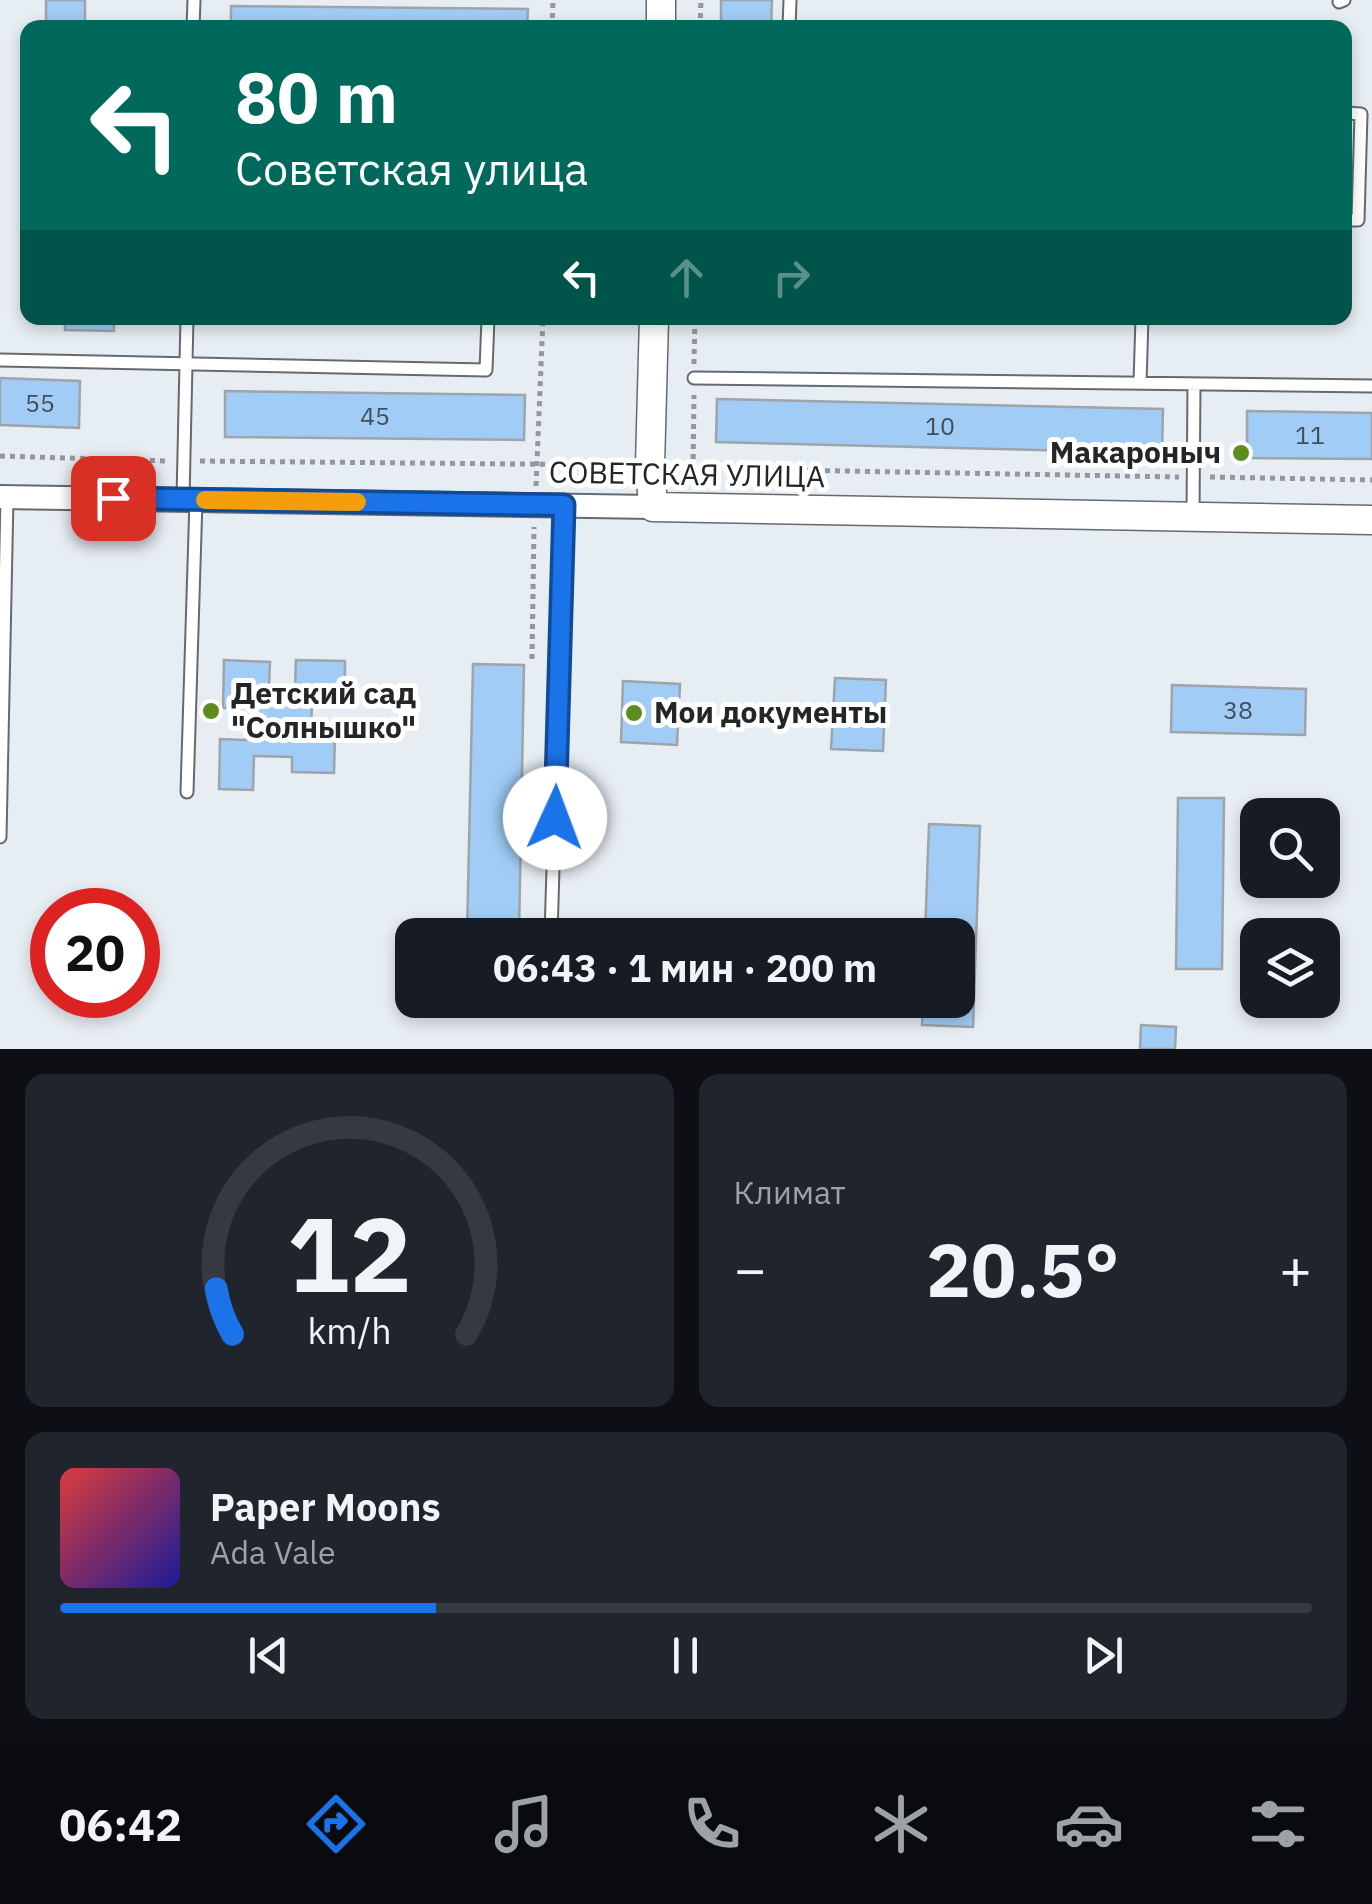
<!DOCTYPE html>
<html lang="ru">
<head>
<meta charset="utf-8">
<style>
  :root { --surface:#171b24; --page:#20242c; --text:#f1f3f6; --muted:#9ea1a6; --line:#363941; --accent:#1a73e8 }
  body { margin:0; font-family:"IBM Plex Sans",sans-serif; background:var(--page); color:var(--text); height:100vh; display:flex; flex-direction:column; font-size:38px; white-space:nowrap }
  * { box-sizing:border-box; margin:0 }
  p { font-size:32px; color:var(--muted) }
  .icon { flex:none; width:55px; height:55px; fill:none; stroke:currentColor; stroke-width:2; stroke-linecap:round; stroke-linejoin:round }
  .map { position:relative; height:1049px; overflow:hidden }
  .sheet { display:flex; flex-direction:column; gap:25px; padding:25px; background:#0d0f14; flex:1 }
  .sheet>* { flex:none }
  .top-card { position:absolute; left:20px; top:20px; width:1332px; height:305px; border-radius:20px; box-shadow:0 5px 15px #0003; background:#00695c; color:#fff; overflow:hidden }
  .fabs { position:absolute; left:1240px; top:798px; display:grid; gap:20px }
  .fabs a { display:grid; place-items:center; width:100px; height:100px; border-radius:20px; background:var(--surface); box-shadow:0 5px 15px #0003; font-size:50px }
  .speed { position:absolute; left:30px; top:888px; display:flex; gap:20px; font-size:50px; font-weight:700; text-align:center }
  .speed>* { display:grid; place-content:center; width:130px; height:130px; border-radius:50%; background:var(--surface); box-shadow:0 5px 15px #0003; line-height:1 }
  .speed .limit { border:15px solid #d22; background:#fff; color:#111 }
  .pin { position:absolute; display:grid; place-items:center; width:85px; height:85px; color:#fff; margin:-42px; border-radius:20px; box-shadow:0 5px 15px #0006 }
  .me { position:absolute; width:110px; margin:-55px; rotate:2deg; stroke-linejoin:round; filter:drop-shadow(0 0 8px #0008) }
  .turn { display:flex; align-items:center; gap:35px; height:210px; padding:0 50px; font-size:45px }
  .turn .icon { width:130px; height:130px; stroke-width:2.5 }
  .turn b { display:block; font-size:70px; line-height:85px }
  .lanes { display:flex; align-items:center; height:95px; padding:0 50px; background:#0003; justify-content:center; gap:50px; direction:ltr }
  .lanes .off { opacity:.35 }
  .big { font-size:75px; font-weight:700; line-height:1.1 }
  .sheet .widget { flex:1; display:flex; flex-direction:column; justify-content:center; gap:15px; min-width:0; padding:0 35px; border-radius:20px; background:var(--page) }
  .sheet .dial { align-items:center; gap:0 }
  .dial svg { height:260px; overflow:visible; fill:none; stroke:var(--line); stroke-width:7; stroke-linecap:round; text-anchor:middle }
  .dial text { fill:var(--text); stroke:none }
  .song { display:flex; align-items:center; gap:30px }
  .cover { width:120px; height:120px; border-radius:15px; background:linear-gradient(135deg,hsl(0 70% 55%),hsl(240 70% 35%)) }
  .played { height:10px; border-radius:5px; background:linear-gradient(90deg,var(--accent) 30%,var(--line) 30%) }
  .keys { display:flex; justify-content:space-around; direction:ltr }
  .heat { display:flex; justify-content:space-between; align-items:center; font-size:55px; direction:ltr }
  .sheet .tiles { flex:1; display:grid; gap:25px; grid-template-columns:1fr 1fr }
  .widget:last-child { grid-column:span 2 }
  .trip { position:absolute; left:395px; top:918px; width:580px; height:100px; border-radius:20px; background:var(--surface); box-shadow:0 5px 15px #0003; font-weight:700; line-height:100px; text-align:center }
  .menu { display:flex; height:160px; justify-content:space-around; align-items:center; background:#090b0e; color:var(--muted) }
  .menu .icon { width:70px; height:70px }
  .menu .active { color:var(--accent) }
  .menu b { font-size:45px; color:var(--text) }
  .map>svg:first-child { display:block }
  .building { fill:#a0ccf5; stroke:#9ea4aa; stroke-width:2.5 }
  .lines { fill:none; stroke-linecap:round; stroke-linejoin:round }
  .service-casing { stroke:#656a70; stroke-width:15 }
  .minor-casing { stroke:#656a70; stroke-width:26 }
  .tertiary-casing { stroke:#656a70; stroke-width:31 }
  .path { stroke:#93989d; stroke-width:5; stroke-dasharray:5 5; stroke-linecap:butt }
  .service { stroke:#fff; stroke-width:11 }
  .minor { stroke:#fff; stroke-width:22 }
  .tertiary { stroke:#fff; stroke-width:28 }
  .route-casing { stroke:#114b97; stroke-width:25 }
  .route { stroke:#1a73e8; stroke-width:18 }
  .slow { stroke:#f59e0b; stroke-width:18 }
  .poi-dot { fill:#5f8c1f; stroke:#fff; stroke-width:4 }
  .labels { text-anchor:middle; stroke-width:10; stroke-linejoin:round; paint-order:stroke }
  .number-label { font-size:25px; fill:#424f5a }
  .poi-label { font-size:30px; font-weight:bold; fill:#232527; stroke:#fff; text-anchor:start }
  .street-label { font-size:30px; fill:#232527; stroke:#fff }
</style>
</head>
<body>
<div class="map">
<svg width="1372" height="1049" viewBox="0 0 1372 1049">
  <rect width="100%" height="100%" fill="#e6edf3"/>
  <!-- building -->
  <path class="building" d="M46,0H85V28H46Z
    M721,0H772L771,28H721Z
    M231,6L528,9L527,28H231Z
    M65,318H114V331L65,330Z
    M0,378L80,381L79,428L0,425Z
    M225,391L525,395L524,440L225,437Z
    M717,399L1163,409L1162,453L716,442Z
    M1247,411L1372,413V459L1247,458Z
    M224,660L270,662L269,687L295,688L296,660L345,661V700L312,699L311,733L335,734L334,773L292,772V757L254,756L253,790L219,789L220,739L246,740L247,708H223Z
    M473,664L524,665L519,935H467Z
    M835,678L886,680L883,751L831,749Z
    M623,681L680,684L677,745L621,742Z
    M1172,685L1306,689L1305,735L1171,732Z
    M1178,798H1224L1222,969H1176Z
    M929,824L980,826L973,1027L922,1025L923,1000H958V935H925Z
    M1141,1025L1176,1027L1175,1049H1140Z"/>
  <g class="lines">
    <!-- service casing -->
    <g class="service-casing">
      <path id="service" d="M1339,2L1344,0
        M193,28L194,0
        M789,28L790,0
        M1345,113L1361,114L1358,220H1345
        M0,360L486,370L488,318
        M694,378L1372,386
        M1140,383L1142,318
        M183,499L187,318
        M1193,515L1194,384
        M187,792L196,500
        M0,837L7,497
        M551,935L564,505"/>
    </g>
    <!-- minor casing -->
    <g class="minor-casing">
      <path id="minor" d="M0,497L653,507"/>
    </g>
    <!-- tertiary casing -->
    <g class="tertiary-casing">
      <path id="tertiary" d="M661,28V0
        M654,318L650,465L653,507L1372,520"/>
    </g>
    <!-- path -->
    <path class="path" d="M552,28L553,0
      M700,28L701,0
      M694,364L695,318
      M0,456L169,461
      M200,461L624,465
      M675,468L1179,477
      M693,469L694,395
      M1210,477L1372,480
      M536,486L543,318
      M532,659L534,527"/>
    <!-- service -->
    <use href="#service" class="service"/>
    <!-- minor -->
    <use href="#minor" class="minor"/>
    <!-- tertiary -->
    <use href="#tertiary" class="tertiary"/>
  </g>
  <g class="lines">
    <!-- route casing -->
    <g class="route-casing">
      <path id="route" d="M113,498L564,505L555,818"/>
    </g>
    <!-- route -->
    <use href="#route" class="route"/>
    <!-- slow -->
    <path class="slow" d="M205,500L357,502"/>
  </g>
  <!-- markers -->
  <g class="poi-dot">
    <circle cx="1241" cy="453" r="10"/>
    <circle cx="211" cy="711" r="10"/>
    <circle cx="634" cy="713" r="10"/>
  </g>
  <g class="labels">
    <!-- number labels -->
    <g class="number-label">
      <text x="40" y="412">55</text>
      <text x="375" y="425">45</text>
      <text x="940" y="435">10</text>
      <text x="1310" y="444">11</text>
      <text x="1238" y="719">38</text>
    </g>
    <!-- poi labels -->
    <g class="poi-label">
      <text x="1221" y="463" text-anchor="end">Макароныч</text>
      <text x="231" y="704">Детский сад<tspan x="231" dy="34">"Солнышко"</tspan></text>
      <text x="654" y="723">Мои документы</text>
    </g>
    <!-- street labels -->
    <g class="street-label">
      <text transform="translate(687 475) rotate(1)" y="10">СОВЕТСКАЯ УЛИЦА</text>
    </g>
  </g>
</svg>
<div class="fabs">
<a><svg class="icon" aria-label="search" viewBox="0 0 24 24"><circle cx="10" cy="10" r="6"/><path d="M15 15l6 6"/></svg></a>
<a><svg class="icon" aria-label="layers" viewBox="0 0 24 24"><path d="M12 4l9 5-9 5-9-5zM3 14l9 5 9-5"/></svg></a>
</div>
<div class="speed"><div class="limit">20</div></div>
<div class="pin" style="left:113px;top:498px;background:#d93025"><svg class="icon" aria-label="arrive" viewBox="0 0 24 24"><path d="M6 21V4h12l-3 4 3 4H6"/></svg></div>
<svg class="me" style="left:555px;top:818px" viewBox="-20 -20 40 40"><circle r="19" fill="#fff"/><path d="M0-13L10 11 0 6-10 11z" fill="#1a73e8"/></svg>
<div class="trip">06:43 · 1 мин · 200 m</div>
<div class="top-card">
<div class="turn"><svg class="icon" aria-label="left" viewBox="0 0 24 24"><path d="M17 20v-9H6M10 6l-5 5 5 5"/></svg><div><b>80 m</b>Советская улица</div></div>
<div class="lanes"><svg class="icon" aria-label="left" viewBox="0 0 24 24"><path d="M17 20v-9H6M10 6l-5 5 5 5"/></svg><svg class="icon off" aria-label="ahead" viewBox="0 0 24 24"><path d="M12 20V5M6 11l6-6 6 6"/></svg><svg class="icon off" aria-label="right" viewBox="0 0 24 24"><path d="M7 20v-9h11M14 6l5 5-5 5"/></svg></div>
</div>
</div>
<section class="sheet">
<div class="tiles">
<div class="widget dial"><svg viewBox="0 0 100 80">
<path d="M14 69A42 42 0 1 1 86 69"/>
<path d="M14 69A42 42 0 0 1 9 55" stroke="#1a73e8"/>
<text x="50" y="56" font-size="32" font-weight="700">12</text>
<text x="50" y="72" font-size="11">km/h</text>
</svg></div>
<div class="widget"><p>Климат</p>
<div class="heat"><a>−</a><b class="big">20.5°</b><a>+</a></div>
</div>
<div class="widget">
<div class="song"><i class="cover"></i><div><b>Paper Moons</b><p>Ada Vale</p></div></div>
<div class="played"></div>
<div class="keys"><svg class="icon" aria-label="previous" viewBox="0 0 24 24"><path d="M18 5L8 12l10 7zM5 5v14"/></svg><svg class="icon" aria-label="pause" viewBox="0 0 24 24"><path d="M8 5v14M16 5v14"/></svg><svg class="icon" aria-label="next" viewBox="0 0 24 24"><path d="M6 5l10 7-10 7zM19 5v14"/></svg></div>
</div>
</div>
</section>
<nav class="menu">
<b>06:42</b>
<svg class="icon active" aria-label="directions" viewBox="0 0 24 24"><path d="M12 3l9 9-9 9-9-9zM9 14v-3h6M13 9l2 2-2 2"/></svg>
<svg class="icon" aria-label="music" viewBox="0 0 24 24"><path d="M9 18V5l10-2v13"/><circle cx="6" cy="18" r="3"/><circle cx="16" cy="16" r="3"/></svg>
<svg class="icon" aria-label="phone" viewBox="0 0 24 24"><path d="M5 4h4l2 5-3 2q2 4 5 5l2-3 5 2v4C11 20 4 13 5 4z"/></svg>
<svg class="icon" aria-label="climate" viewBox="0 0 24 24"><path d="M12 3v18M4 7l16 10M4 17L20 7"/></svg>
<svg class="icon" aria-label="car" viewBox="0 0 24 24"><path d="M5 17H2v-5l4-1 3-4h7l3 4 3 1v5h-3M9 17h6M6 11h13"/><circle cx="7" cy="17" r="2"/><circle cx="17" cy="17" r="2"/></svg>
<svg class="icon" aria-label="filters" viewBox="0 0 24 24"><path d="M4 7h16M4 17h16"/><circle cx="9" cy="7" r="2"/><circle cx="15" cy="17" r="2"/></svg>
</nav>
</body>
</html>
